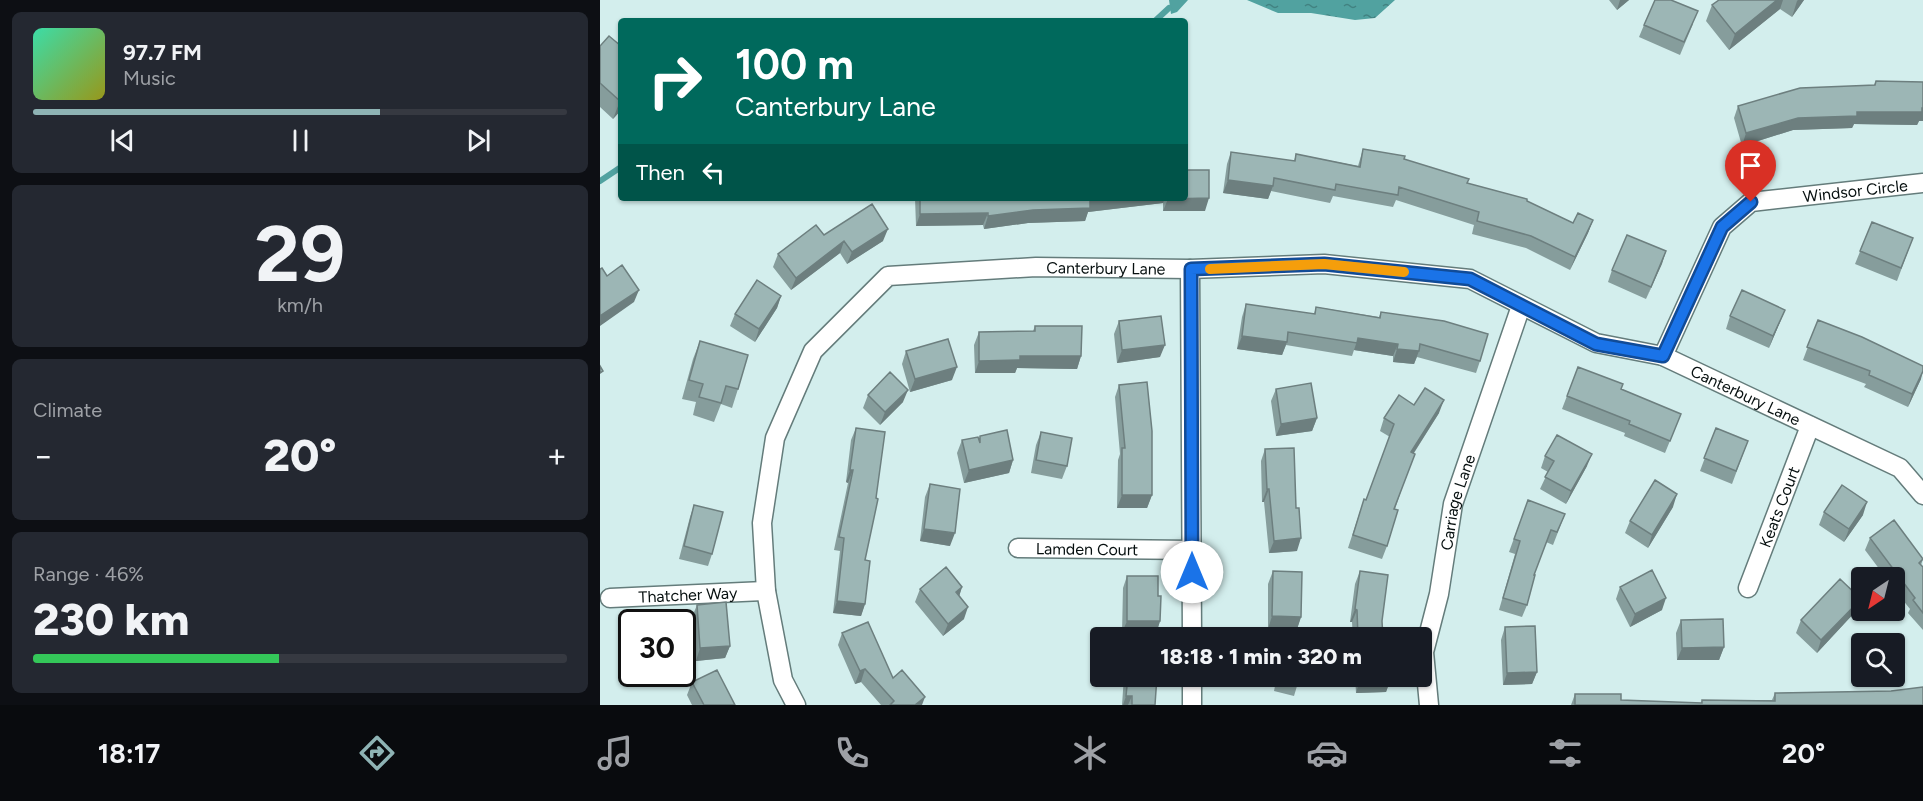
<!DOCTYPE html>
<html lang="en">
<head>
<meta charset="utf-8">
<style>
  :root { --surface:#171b24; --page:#242831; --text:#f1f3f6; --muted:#9ea1a6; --line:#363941; --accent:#8eb3b4 }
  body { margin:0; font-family:Figtree,sans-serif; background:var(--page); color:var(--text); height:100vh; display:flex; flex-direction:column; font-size:22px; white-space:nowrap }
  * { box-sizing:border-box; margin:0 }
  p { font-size:20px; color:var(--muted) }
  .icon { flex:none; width:33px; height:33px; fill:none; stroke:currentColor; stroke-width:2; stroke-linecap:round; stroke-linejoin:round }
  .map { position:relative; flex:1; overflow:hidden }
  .panel { display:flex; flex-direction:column; gap:12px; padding:12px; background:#0d0f14; width:600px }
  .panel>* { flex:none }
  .hud { position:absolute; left:18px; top:18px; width:570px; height:183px; border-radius:6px; box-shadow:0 2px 4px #0004; background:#00695c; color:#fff; overflow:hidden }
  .needle { width:39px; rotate:215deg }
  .buttons { position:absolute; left:1251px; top:567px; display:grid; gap:12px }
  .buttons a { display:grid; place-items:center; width:54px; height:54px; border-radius:6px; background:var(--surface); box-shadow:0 2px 4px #0004; font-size:30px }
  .speed { position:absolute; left:18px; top:609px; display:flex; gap:12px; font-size:30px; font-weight:700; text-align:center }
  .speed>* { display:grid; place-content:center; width:78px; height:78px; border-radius:50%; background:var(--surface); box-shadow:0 2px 4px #0004; line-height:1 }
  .speed .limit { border:3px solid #111; border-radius:9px; background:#fff; color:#111 }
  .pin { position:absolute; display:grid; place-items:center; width:51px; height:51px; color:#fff; margin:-62px -26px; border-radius:50% 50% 50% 0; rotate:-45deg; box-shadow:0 0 6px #0007 }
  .pin .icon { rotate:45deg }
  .me { position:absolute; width:66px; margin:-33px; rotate:0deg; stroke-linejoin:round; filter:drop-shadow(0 0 4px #0008) }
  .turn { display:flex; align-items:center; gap:21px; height:126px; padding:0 18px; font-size:27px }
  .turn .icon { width:78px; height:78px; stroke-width:2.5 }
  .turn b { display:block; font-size:42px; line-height:51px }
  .then { display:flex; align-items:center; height:57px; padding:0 18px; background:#0003; gap:12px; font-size:22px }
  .big { font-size:45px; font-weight:800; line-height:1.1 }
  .panel .card { flex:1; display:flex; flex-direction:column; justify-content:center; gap:9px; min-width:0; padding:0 21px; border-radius:9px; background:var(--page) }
  .panel .dial { align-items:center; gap:0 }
  .dial b { font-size:78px; line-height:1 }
  .song { display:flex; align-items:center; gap:18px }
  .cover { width:72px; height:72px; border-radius:9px; background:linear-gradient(135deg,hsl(160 70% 55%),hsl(60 70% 35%)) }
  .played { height:6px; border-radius:3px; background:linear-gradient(90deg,var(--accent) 65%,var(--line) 65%) }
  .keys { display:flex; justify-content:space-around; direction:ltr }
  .heat { display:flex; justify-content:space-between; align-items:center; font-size:33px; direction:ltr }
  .charge { height:9px; border-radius:4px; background:linear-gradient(90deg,#34c759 46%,var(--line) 0) }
  .trip { position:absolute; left:490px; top:627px; width:342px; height:60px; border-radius:6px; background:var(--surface); box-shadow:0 2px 4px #0004; font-weight:800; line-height:60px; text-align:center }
  .menu { display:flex; height:96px; justify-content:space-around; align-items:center; background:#090b0e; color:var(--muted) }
  .menu .icon { width:42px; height:42px }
  .menu .current { color:var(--accent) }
  .menu b { font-size:27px; color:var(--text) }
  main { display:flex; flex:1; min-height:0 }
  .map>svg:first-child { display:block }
  .water { fill:url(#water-ripples) }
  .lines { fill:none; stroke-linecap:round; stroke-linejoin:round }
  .stream { stroke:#51a2a0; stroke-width:6 }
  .street-casing { stroke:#647c7b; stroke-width:21 }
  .street { stroke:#fff; stroke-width:18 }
  .wall { fill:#869d9c }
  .shaded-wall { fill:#6d7f7f }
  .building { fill:#9cb6b5; stroke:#6d7f7f; stroke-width:1.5 }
  .route-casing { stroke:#114b97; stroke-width:15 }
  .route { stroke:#1a73e8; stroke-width:10 }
  .slow { stroke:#f59e0b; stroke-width:10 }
  .labels { text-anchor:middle; stroke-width:4.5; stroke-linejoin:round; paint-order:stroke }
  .street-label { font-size:16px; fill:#060f0f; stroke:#d3eeed }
</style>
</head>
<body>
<main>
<section class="panel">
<div class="card">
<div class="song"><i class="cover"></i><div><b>97.7 FM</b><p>Music</p></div></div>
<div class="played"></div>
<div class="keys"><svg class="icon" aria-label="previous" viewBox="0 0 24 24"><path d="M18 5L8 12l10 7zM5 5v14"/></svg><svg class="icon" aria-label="pause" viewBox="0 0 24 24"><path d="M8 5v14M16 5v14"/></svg><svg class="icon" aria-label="next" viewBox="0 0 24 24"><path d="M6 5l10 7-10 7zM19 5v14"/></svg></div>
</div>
<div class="card dial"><b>29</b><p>km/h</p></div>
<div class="card"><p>Climate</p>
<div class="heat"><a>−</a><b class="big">20°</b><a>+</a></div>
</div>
<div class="card"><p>Range · 46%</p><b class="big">230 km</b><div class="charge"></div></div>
</section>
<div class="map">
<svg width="1323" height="705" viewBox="0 0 1323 705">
  <defs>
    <pattern id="water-ripples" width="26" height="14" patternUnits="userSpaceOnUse" patternTransform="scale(1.5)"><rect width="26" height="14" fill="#51a2a0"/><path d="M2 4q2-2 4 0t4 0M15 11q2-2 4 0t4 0" fill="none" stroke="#418281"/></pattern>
  </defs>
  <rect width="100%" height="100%" fill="#d3eeed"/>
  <!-- water -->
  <path class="water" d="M569,0H588L577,12L571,14Z
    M647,0H795L775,18L755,20L711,13H678Z"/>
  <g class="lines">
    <!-- stream -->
    <path class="stream" d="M555,21L569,8
      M0,181L21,167"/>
    <!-- street casing -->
    <g class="street-casing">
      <g id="street">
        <path d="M590,269L592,638"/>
        <path id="s1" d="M1063,356L1122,227L1151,202L1323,183"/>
        <path id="s2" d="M418,548L592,550"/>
        <path id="s3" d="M1148,588L1210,426"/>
        <path id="s4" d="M10,598L166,591"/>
        <path d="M592,676V705"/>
        <path id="s5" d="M196,705L183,680L166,591L162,523L175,438L213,351L288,276L436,267L590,269L724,264L870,279L996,343L1063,356L1300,468L1323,495"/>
        <path id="s6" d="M829,705L824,652L839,594L853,504L921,306"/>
      </g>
    </g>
    <!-- street -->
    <use href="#street" class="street"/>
  </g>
  <!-- wall -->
  <path class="wall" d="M1009,0H1029L1017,10Z
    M1119,0H1204L1192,17L1180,9L1129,50L1106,21L1112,5Z
    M1093,24L1080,55L1039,37L1044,25Z
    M0,46H21V110L13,119L0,107Z
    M1276,81L1323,82V121H1319L1317,125L1254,124L1252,128L1193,130L1142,146L1134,118L1138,106L1274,85Z
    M763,149L804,159L867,183L927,201L973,223L993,220L988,233L970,270L926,248L872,234L874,225L796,200L793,207L733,196L730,203L671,191L668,199L623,193L627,164L631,152L694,161L696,154L758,166Z
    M315,198H585L605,211H563V203L488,212L485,221L428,223L384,229L383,225L316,226Z
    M1272,222L1313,238L1297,281L1255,264Z
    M224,235L283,241L247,264L240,253L191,290L173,267L178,254Z
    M1066,251L1046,299L1008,282L1012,270Z
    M181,296L177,308L155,342L130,326L135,314Z
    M646,304L714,314L716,307L779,317L781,312L880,361L876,373L817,357L814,364L793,362V356L754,350L752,356L686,345L682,355L637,349L642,317Z
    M1185,310L1169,348L1126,329L1130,316Z
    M1218,320L1321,379L1308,407L1264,387L1266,384L1203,360Z
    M519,321L560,357L517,363L514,334Z
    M435,326L481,356L477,369L417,368L415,373H375L374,345L379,332L433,331Z
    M100,341L138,389L132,408L121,404L114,422L93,415L96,402L82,399L93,359Z
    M306,351L352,380L310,392L302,364Z
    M978,367L1021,389L1076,426L1065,453L1024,436L1025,433L962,409Z
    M519,385L552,495L547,508H517L518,460L520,454L515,397Z
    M676,389L717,418L712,431L676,436L671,401Z
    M268,395L303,402L280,425L263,408Z
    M814,405L839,413L814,453L795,509L787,546L782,559L748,548L764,499L766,500L790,437L780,431L784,418Z
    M256,428L265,560V604L261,616L233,613L240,551L234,550L248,483L246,482L251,440Z
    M1116,428L1148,441L1132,484L1100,471Z
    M441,432L467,466L462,479L431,473L436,445Z
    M380,436L413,460L409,473L364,483L357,453L362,440H379Z
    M665,449L697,551L669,553L664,502H662L661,461Z
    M945,456L987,466L966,504L940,489L948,472L941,468Z
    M330,484L350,546L320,541L325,497Z
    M928,500L965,514L953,545L946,542L934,575L927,605L922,617L899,610L915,554L909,552Z
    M94,505L112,554L108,566L79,559L90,517Z
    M1073,507L1048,548L1025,533L1030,521Z
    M1224,512L1263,515L1244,542L1219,525Z
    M1270,538L1323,559L1321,565L1323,567V630L1308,613L1310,609L1294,589V578H1286L1265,550Z
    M673,571L701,617L697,629H668V584Z
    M760,571L782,621L783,638H753L752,622H750L755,584Z
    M527,576L558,596L560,621L556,634L522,633L523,588Z
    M362,587L359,596L364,619L343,636L315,602L320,589Z
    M1020,587L1062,610L1030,627L1016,599Z
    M1261,599L1256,611L1217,653L1196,633L1201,620Z
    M97,605L130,646L125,658L96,661L92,617Z
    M1081,620L1124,647L1119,660H1077L1076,633Z
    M905,627L937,672L932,684L903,685L901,640Z
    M242,633L293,678L322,705H281L261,682L255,684L238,645Z
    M524,676H557L555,705H522Z
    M677,676H700L694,696L674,691Z
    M755,676H791L786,692L756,693Z
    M92,682L135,705H92L87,695Z
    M1291,691L1323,705H971L975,694L1021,700L1101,703L1102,700H1172L1175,693Z"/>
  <!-- shaded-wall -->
  <path class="shaded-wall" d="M1020,0H1029L1017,10Z
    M1177,0H1183L1180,9L1129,50L1135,34Z
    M1198,0H1204L1192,17L1197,1Z
    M21,100V110L13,119L20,101Z
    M1323,108V121H1319L1317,125L1254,124L1252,128L1193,130L1142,146L1146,133L1198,118L1257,112Z
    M628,180L673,186L668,199L623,193Z
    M505,198H565L563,203L488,212L485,221L428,223L384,229L388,216Z
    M609,198L605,211H563L568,199Z
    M388,213L383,225L316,226L320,214Z
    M993,220L988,233L970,270L975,257Z
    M288,229L283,241L247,264L252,252Z
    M244,241L240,253L191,290L196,278Z
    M1066,251L1062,264L1046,299Z
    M39,290L34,302L0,326V316Z
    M181,296L177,308L155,342L159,329Z
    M1185,310L1180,322L1169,348L1173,336Z
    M642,336L687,342L682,355L637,349Z
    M758,338L798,344L793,356L754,350Z
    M565,345L560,357L517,363L522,350Z
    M797,349L819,351L814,364L793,362Z
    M420,356H481L477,369L417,368L415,373H375L379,361Z
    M357,367L352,380L310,392L315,379Z
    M1323,371L1321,379L1308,407L1312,394Z
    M308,390L303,402L280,425L285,412Z
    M844,400L839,413L806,465L811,452Z
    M717,418L712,431L676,436L681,424Z
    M992,454L987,466L966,504L971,491Z
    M413,460L409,473L364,483L369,470Z
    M250,470H253L248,483L246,482Z
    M667,489H669L664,502H662Z
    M1077,494L1073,507L1048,548L1052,535Z
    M522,495H552L547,508H517Z
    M1267,502L1263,515L1244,542L1249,529Z
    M324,529L355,533L350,546L320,541Z
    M701,538L697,551L669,553L674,541Z
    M362,587L358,600L356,592Z
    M1066,598L1062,610L1030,627L1035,614Z
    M1261,599L1256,611L1217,653L1221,640Z
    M237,601L265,604L261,616L233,613Z
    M368,607L364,619L343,636L348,624Z
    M755,609L757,610L752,622H750Z
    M672,616L701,617L697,629H668Z
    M527,621H560L556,634L522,633Z
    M130,646L125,658L96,661L100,648Z
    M1124,647L1119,660H1077L1082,648Z
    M265,669L261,682L255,684L260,671Z
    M937,672L932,684L903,685L907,673Z
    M791,679L786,692L756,693L760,680Z
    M526,696H532L528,705H523Z
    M325,697L322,705H315Z"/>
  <!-- building -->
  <path class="building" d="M1055,0H1071L1098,11L1084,42L1044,25Z
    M1119,0H1177L1135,34L1112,5Z
    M9,36L21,46V100L20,101L0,83V46Z
    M1276,81L1323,82V108H1322V112H1257V116L1198,118L1146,133L1138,106L1200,88L1275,85Z
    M763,149L805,156L804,159L869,179L867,183L927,199V201L973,223L978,213L993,220L975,257L931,236L877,221L879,212L799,187L798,195L736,184L735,190L674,178L673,186L628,180L631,152L695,161L696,154L760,167Z
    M585,170H609V198L568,199L585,198Z
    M320,198H505L490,200V208L433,210L388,216V213L320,214Z
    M272,204L288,229L252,252L244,241L196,278L178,254L216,225L224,235Z
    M1272,222L1313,238L1301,268L1260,251Z
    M1027,235L1066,251L1051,287L1012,270Z
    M22,265L39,290L0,316V269L2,268L7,276Z
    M157,280L181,296L159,329L135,314Z
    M1142,290L1185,310L1173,336L1130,316Z
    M646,304L715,314L716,307L780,318L781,312L844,321L888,334L880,361L820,344L819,351L797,349L798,344L758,338L757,343L688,332L687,342L642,336Z
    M561,316L565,345L522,350L519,321Z
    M1218,320L1262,337L1323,366V371L1312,394L1269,375L1270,371L1207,347Z
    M435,326H482L481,356H420V360L379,361V332L435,331Z
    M348,339L357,367L315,379L306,351Z
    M100,341L148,355L138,389L126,386L121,403L99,397L103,384L89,380Z
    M0,366L3,371L0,373Z
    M978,367L1023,384L1021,389L1081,414L1070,441L1029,424L1030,421L967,396Z
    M290,372L308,390L285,412L268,395Z
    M547,382L552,431V495H522V448H525L519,385Z
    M711,383L717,418L681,424L676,389Z
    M825,388L844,400L811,452L815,454L794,509L798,510L787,546L753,535L764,499L766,500L794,424L784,418L799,395L814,405Z
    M256,428L285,432L276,498L278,499L265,560L270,561L265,604L237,601L244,538L239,537L253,470H250Z
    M1116,428L1148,441L1136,471L1104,458Z
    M407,430L413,460L369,470L362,440L378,437L380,443V436Z
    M441,432L472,438L467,466L436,460Z
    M957,435L992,454L971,491L945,477L954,461L945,456Z
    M694,448L696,508H699L701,538L674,541L669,489H667L665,449Z
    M1055,480L1077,494L1052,535L1030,521Z
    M330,484L360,489L355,533L324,529Z
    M1242,485L1267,502L1249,529L1224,512Z
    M928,500L965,514L957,532L951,530L934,575H935L927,605L903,598L920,541L914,539Z
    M94,505L123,512L112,554L84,546Z
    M1294,520L1323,559L1319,563L1323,567V613L1313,600L1315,598L1270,538Z
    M346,567L362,587L356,592L368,607L348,624L320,589Z
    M1052,570L1066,598L1035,614L1020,587Z
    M673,571L702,572L701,617L672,616Z
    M760,571L788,575L782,621L783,638H758L757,610L755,609Z
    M527,576H558V596H561L560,621H527Z
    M1240,579L1261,599L1221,640L1201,620Z
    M126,602L130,646L100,648L97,605Z
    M1123,619L1124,647L1082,648L1081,620Z
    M268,622L293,678L302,670L325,697L315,705H290L294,701L265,669L260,671L242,633Z
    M935,626L937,672L907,673L905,627Z
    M117,670L135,705H104L92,682Z
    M528,676H557L555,705H532V696H526Z
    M679,676H700L699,683L678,678Z
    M760,676H791V679L760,680Z
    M1323,687V705H975V694H1021V700L1102,703V700L1175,701V693L1291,691Z"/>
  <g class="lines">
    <!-- route casing -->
    <g class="route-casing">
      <path id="route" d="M592,572L591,269L724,264L870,279L996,344L1063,356L1122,227L1151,202"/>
    </g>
    <!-- route -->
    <use href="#route" class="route"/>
    <!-- slow -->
    <path class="slow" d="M610,269L724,264L804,272"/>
  </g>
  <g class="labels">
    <!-- street labels -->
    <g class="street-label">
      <text dy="6" stroke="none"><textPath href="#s1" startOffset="285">Windsor Circle</textPath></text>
      <text dy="6" stroke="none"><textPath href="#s5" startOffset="692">Canterbury Lane</textPath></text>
      <text dy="6" stroke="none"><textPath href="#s5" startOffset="1358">Canterbury Lane</textPath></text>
      <text dy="6" stroke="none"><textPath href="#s6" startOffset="207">Carriage Lane</textPath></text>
      <text dy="6" stroke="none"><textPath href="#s3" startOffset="87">Keats Court</textPath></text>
      <text dy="6" stroke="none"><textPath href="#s2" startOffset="69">Lamden Court</textPath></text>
      <text dy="6" stroke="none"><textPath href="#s4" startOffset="78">Thatcher Way</textPath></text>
    </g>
  </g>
</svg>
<div class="buttons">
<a><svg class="needle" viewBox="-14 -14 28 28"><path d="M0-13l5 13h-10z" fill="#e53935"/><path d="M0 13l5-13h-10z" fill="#9ea1a6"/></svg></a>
<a><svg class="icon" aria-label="search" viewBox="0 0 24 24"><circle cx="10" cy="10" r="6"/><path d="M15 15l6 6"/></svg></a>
</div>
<div class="speed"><div class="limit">30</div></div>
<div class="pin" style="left:1151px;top:202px;background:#d93025"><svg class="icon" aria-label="arrive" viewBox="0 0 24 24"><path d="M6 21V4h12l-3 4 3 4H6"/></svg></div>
<svg class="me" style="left:592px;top:572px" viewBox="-20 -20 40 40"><circle r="19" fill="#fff"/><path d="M0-13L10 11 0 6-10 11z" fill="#1a73e8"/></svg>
<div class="trip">18:18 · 1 min · 320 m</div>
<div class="hud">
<div class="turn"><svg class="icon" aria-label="right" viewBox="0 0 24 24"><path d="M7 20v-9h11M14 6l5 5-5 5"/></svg><div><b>100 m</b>Canterbury Lane</div></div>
<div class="then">Then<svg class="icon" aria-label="left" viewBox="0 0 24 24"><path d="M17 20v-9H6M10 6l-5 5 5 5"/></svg></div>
</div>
</div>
</main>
<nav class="menu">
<b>18:17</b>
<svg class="icon current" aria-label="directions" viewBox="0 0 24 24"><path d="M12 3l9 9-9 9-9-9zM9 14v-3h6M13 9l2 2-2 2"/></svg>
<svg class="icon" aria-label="music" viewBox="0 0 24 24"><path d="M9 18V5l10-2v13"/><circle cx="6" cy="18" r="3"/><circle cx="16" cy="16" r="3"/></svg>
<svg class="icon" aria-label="phone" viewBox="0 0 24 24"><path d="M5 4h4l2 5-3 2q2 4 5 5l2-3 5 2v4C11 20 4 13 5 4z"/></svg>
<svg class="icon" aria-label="climate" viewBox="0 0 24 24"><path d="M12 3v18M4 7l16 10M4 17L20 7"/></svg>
<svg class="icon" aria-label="car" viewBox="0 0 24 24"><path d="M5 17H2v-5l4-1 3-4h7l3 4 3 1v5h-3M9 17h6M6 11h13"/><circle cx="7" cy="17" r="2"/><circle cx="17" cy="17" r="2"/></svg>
<svg class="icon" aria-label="filters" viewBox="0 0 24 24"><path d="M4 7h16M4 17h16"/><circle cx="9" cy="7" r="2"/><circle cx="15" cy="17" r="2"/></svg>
<b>20°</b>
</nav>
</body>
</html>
